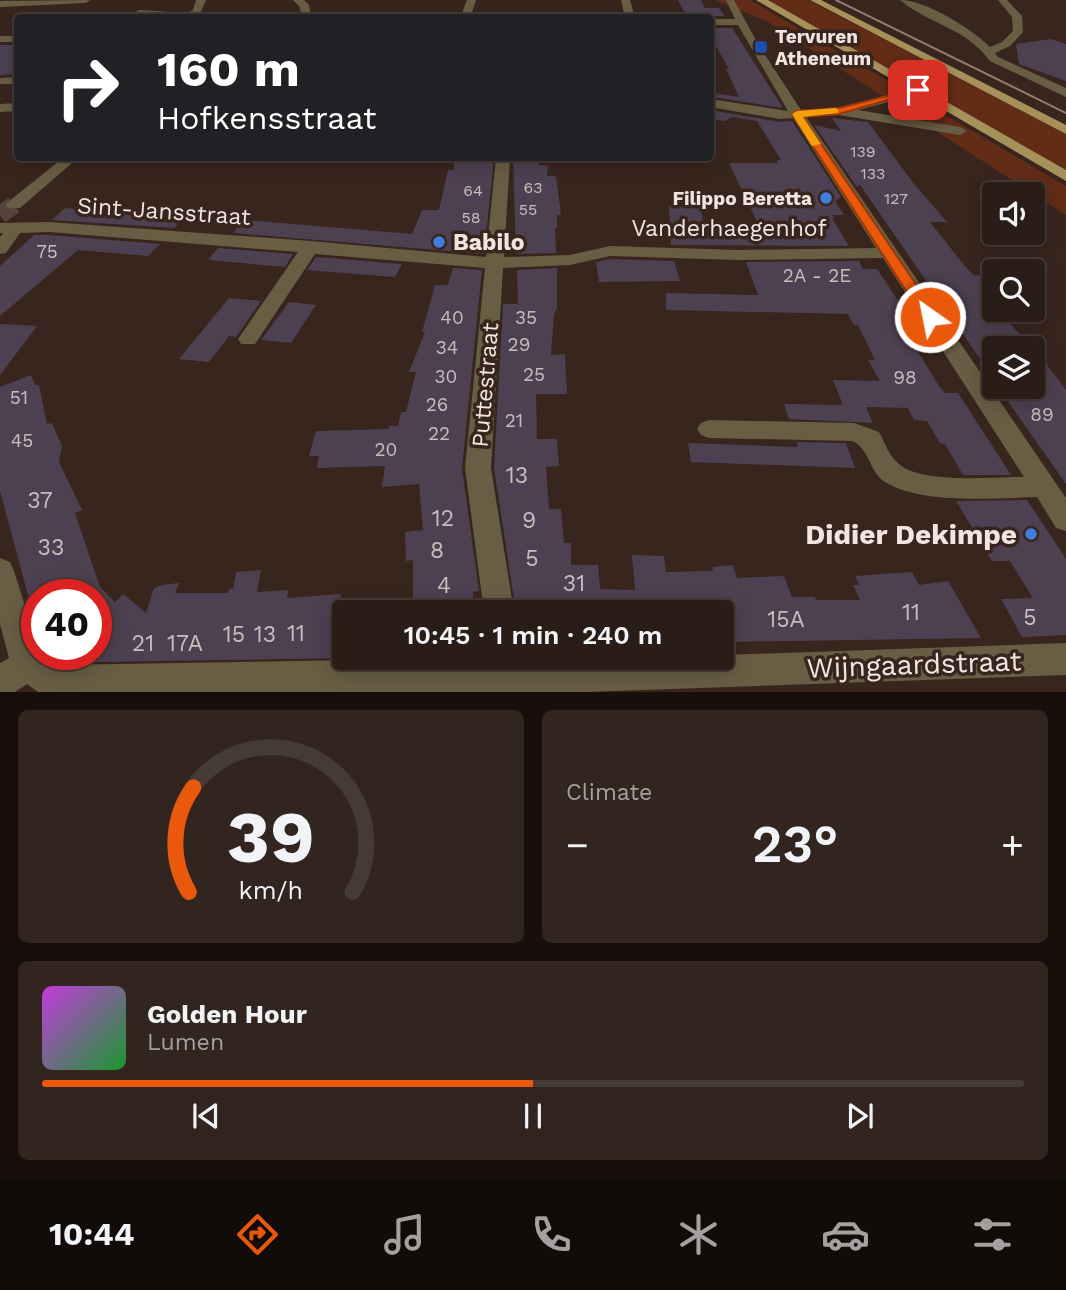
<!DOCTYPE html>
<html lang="en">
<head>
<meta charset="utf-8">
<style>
  :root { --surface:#2a1c16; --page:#32251f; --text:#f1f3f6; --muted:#a5a1a1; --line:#463a35; --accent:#ea580c }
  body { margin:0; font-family:"Work Sans",sans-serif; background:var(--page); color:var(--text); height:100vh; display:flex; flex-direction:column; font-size:26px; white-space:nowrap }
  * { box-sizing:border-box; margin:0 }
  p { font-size:23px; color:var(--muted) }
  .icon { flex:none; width:38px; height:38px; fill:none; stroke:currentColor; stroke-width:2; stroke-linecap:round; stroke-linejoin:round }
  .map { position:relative; height:692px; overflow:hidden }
  .side { display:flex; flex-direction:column; gap:18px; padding:18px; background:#170f0c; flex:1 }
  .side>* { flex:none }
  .top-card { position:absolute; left:14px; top:14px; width:700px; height:147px; border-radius:7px; box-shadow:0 4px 18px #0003,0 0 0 2px var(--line); background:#202124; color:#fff; overflow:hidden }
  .tools { position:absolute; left:982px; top:182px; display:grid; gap:14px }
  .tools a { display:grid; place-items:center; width:63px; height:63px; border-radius:7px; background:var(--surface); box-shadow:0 4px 18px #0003,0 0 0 2px var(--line); font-size:35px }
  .speed { position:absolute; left:21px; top:579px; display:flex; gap:14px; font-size:35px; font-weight:700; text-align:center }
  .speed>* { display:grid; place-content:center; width:91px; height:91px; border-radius:50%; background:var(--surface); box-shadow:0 4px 18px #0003,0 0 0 2px var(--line); line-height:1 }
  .speed .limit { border:10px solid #d22; background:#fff; color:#111 }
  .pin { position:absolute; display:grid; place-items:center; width:60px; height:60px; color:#fff; margin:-30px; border-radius:14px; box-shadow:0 4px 10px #0006 }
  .me { position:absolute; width:77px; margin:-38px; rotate:327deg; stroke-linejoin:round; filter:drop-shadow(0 0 5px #0008) }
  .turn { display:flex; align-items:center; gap:24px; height:147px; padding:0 28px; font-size:32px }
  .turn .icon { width:91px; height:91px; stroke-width:2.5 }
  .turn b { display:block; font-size:49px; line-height:60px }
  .big { font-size:52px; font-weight:600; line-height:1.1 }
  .side .widget { flex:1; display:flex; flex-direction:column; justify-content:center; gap:10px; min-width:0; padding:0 24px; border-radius:10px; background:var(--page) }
  .side .dial { align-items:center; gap:0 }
  .dial svg { height:182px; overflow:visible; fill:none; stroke:var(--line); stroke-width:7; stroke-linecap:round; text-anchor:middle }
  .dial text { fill:var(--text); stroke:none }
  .song { display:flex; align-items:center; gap:21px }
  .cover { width:84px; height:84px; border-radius:10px; background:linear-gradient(135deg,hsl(290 70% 55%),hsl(130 70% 35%)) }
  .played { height:7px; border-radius:4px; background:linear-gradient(90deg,var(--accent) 50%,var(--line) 50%) }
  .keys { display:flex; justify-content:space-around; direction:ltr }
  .heat { display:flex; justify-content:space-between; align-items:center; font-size:38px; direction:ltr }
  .side .tiles { flex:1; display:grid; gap:18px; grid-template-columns:1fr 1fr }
  .widget:last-child { grid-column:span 2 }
  .trip { position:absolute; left:332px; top:600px; width:402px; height:70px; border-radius:7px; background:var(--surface); box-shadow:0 4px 18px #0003,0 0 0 2px var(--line); font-weight:600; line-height:70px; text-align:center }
  .dock { display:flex; height:112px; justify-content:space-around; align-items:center; background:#110b09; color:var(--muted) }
  .dock .icon { width:49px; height:49px }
  .dock .current { color:var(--accent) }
  .dock b { font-size:32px; color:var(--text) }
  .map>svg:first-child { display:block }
  .green { fill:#622c17 }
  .building { fill:#4d4151 }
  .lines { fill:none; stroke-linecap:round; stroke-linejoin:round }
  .minor-tunnel { stroke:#54423b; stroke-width:18; stroke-dasharray:18 9; stroke-linecap:butt }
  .minor { fill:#685e44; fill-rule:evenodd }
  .major { fill:#a59159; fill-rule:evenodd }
  .tram { stroke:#8d7d77; stroke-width:2 }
  .route { fill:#ea580c; stroke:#983908; stroke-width:2 }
  .slow { fill:#f59e0b }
  .transit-dot { fill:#1a4fb4; stroke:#38251e; stroke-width:2.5 }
  .shop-dot { fill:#3f7fe0; stroke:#38251e; stroke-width:2.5 }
  .labels { text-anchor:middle; stroke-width:7; stroke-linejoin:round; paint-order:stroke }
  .far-number-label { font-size:16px; fill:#c9bcbc }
  .far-poi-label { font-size:19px; font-weight:bold; fill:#f2e5e0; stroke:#38251e; text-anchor:start }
  .number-label { font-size:19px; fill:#c9bcbc }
  .street-label { font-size:23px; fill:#f2e5e0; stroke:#38251e }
  .poi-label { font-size:23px; font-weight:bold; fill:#f2e5e0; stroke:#38251e; text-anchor:start }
  .near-number-label { font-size:23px; fill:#c9bcbc }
  .near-poi-label { font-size:28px; font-weight:bold; fill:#f2e5e0; stroke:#38251e; text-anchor:end }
  .near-street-label { font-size:28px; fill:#f2e5e0; stroke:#38251e }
</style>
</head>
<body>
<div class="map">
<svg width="1066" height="692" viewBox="0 0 1066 692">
  <rect width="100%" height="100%" fill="#38251e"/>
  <!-- green -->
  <path class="green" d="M715,0H750L1066,186V215L768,22Z
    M768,0H808L1066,134V170Z"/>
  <!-- building -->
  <path class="building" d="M678,0H701L705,8H719L725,16L687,17Z
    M710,28H732L783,108L713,97L714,93L739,97L726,69H729L710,35Z
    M1051,39L1066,44V81L1019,64L1016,44Z
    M0,45H18V74L0,75Z
    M710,110L780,122L792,121L841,197L835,201L844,215H832L835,218H832L849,246L671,245L669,206L701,208L704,227L761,230L729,163H778L777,160H781L757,121L733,117L724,121L710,119Z
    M832,118L868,122L914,184L947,222H930L964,265L973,275L988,276L994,283V310H998L1032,348H994V379L860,185L857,187L814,125L841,131Z
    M454,158H494L484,254L233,233L244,220L412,234L422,210H439L448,170H454Z
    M513,158H539V165L548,166L547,176H556L561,215H557V228H555L556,253L516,254Z
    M65,208L171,215L185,217L174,228L52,220Z
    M34,235H49L160,244L148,256L78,250L0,316V266Z
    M218,248L293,254L285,267L208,260Z
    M316,257L402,264L395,277L307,270Z
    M610,259L674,261L680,281L599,282L596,262Z
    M859,261L863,269H877L921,335H915L919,340L914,341L918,347H915L939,386L945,393H958L1011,475H963L945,444L940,443L927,421L914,420L908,408L866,407L873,423L789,419L784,404L843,405L833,380L880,381L868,360H875L858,325H854L848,314L666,310V293L758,295L746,262Z
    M453,268L482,270L462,468L479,591L473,592L474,612H413V560L406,561L405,532L423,530L419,484L382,487L385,466L317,468L319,456H309L316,431L389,429V426H398L401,412H406L416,372H409L425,332H422L435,285H448Z
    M557,268V308L554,314L551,355L565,354L567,394H536L537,439H557L559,466L546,467L549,509H561L564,543H571V565H598L600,589L635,590L632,555L664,556L666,572L713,571L712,567L733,565L737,578L784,576L792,597H815L816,600H860L853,585H859L855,576L912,572L919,585L948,581L981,638L723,642V612H516L494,468L503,304H518L517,270Z
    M229,298L261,301L236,337L229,336L209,362L179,359Z
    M289,302L316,305L291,343L261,340Z
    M0,324L37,326L0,375Z
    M1032,345L1066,390V484L998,387H1032Z
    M31,375L35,385H39L47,424L52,423L62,446L59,462L82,510L75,513L100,587L115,602L123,594L146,613L154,588L161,585L179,583L175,593H228L229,589H233L236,572L261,570L257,592L288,590L287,598L341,594L340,601H345V658L96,662V595H28L0,491V387Z
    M797,442L846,443L855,468L691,462L688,443L798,447Z
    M1027,500L1066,559V635L1022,637L1001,599L1033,598L1010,561H992L956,501Z"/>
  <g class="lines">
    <!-- minor-tunnel -->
    <path class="minor-tunnel" d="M0,215L14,205"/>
    <!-- minor -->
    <path class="minor" d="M90,0L86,3L0,7V1Z
      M196,0H206L200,14C184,20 149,21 134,13L139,10L187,13L193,10Z
      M293,0H304L309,5L310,12L320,18L302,16L299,6Z
      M467,0H476L470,18H460Z
      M621,0H630L635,18H625Z
      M726,0H734L758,44L801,110L842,108L918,86L922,87V93L858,110L960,127L967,131L960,135L839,115L806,117L1066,498V531L1056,528L1037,497C994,498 923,505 885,482C869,472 869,447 852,441L709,438L701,435L697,429L701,423L709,420L854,423L879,432C885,443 889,456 899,464C921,484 994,477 1024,477L883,258L737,260L610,256L570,265L503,268L491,468L514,612H484L465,468L485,268L315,254L255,344H241L238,339L298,252L49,232L20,233L6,253L0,254V237L3,233H0V223L49,222L311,241L486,257L496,158H510L504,257L570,255L610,246L737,250L876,248L793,118L780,119L710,107V99L788,111L738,25H710V19H735Z
      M900,0C926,0 972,29 990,47L1002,42L1013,31L1012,17L998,0H1007L1022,16L1023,32L1010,46L995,53L998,57L1066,88V97L990,61C965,27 930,25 900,0Z
      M0,36H18V42H0Z
      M18,77V84H0V78Z
      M18,103V111L0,112V104Z
      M63,158H78L20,208H8L6,205L8,202Z
      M0,558L10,562L14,571L37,644V654L55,665L473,658L510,662L723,658V655L1066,643V675L586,692H38L27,684L15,692H0V663L9,658L0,624Z"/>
    <!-- major -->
    <path class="major" d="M756,0H768L1066,170V181Z
      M810,0H821L1066,125V134Z"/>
    <!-- tram -->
    <path class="tram" d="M836,0L1066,113"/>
  </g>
  <!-- route -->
  <path class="route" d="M915,89L922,90L839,114L803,117L938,317L930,321L923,317L792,114L797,111L839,108Z"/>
  <!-- slow -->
  <path class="slow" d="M835,108L838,109V113L803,117L821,144L812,146L792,114L797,111Z"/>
  <!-- markers -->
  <rect class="transit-dot" x="754" y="40" width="14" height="14" rx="3.5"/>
  <g class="shop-dot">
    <circle cx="826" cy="198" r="7"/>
    <circle cx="439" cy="242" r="7"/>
    <circle cx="1031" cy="534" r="7"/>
  </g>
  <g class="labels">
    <!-- far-number labels -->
    <g class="far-number-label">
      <text x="863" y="157">139</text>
      <text x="873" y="179">133</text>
      <text x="533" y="193">63</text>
      <text x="473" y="196">64</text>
      <text x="896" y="204">127</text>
      <text x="528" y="215">55</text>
      <text x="471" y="223">58</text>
    </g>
    <!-- far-poi labels -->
    <g class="far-poi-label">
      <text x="775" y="43">Tervuren<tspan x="775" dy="22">Atheneum</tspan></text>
      <text x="812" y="205" text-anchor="end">Filippo Beretta</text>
    </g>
    <!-- number labels -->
    <g class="number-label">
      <text x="47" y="258">75</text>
      <text x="817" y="282">2A - 2E</text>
      <text x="452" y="324">40</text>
      <text x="526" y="324">35</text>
      <text x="519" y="351">29</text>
      <text x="447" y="354">34</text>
      <text x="534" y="381">25</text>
      <text x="446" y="383">30</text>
      <text x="905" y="384">98</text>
      <text x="19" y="404">51</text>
      <text x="437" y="411">26</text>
      <text x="1042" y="421">89</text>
      <text x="514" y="427">21</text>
      <text x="439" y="440">22</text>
      <text x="22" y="447">45</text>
      <text x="386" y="456">20</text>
    </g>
    <!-- street labels -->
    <g class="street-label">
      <text transform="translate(164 211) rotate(4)" y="8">Sint-Jansstraat</text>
      <text x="729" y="236">Vanderhaegenhof</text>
      <text transform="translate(485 385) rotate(-85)" y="8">Puttestraat</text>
    </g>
    <!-- poi labels -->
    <g class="poi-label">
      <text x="453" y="250">Babilo</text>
    </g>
    <!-- near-number labels -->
    <g class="near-number-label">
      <text x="517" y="483">13</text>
      <text x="40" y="508">37</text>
      <text x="443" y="526">12</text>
      <text x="529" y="528">9</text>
      <text x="51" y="555">33</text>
      <text x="437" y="558">8</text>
      <text x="532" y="566">5</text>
      <text x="574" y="591">31</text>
      <text x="444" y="593">4</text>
      <text x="911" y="620">11</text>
      <text x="1030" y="625">5</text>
      <text x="786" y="627">15A</text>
      <text x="296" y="641">11</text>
      <text x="234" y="642">15</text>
      <text x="265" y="642">13</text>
      <text x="143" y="651">21</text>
      <text x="185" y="651">17A</text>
    </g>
    <!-- near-poi labels -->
    <g class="near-poi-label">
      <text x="1017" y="544">Didier Dekimpe</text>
    </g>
    <!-- near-street labels -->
    <g class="near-street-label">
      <text transform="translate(914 664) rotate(-2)" y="10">Wijngaardstraat</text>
    </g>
  </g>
</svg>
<div class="tools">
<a><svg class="icon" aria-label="sound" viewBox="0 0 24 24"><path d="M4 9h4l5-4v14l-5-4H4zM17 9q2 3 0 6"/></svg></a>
<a><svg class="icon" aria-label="search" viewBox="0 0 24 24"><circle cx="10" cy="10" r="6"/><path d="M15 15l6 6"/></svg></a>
<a><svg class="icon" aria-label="layers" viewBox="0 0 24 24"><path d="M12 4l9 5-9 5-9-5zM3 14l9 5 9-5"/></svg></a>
</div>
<div class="speed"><div class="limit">40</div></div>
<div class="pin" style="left:918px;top:90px;background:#d93025"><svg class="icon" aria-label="arrive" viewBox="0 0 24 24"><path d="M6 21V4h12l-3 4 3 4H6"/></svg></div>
<svg class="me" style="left:930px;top:317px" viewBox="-20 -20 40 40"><circle r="17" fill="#ea580c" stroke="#fff" stroke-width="3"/><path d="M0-11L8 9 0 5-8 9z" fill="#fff"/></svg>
<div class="trip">10:45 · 1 min · 240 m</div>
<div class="top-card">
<div class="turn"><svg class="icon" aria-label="right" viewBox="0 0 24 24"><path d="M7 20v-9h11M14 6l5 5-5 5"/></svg><div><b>160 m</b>Hofkensstraat</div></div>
</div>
</div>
<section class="side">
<div class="tiles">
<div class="widget dial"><svg viewBox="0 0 100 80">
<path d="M14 69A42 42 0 1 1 86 69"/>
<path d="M14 69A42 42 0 0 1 16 23" stroke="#ea580c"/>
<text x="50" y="56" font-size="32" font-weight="700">39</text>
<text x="50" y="72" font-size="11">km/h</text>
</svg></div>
<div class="widget"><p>Climate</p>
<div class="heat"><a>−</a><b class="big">23°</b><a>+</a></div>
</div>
<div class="widget">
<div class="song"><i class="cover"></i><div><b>Golden Hour</b><p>Lumen</p></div></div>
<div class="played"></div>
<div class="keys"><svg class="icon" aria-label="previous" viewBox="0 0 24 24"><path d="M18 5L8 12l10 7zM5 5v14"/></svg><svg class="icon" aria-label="pause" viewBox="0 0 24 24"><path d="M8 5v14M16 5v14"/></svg><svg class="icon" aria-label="next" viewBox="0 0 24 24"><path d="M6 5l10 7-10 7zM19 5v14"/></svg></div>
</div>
</div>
</section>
<nav class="dock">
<b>10:44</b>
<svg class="icon current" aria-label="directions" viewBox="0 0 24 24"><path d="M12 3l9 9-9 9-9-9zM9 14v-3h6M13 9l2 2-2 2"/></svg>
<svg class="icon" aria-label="music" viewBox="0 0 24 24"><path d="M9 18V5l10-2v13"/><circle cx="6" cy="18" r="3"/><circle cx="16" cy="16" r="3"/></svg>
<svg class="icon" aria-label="phone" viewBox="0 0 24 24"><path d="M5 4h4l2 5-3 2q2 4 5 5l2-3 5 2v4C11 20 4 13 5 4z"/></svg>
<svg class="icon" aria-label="climate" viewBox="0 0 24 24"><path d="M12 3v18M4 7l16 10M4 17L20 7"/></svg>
<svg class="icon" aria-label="car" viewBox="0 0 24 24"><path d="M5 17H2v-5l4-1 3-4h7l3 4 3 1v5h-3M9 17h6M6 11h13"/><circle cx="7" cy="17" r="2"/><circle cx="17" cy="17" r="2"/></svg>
<svg class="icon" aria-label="filters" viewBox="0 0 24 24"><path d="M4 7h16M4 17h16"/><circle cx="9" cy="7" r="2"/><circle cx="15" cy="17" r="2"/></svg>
</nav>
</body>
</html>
